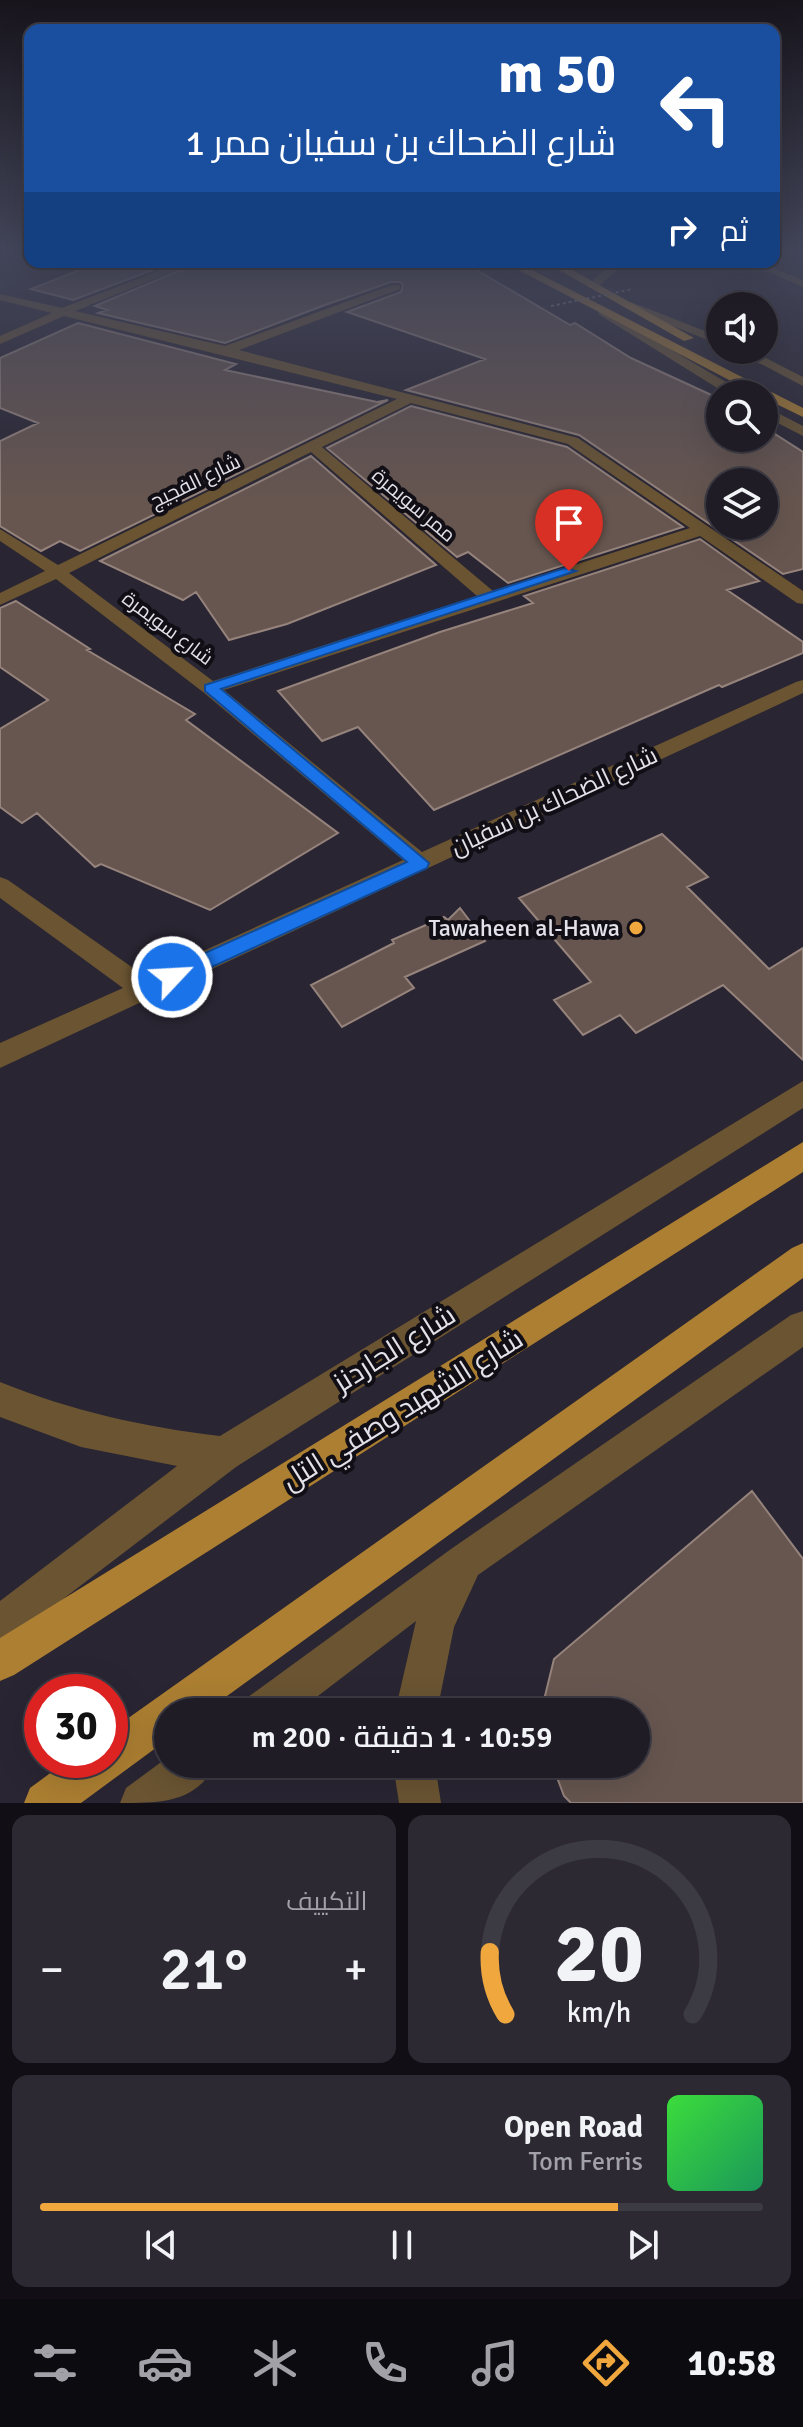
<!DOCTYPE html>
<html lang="ar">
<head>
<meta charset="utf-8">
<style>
  :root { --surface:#1f1c26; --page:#2c2932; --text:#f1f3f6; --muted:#a1a1a7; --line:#3c3a43; --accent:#f0a73e }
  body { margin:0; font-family:Signika,Cairo,sans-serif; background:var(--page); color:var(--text); direction:rtl; height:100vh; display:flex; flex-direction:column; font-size:30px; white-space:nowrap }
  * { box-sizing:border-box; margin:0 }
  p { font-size:26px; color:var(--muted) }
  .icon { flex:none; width:44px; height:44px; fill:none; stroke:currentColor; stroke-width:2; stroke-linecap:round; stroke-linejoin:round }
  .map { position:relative; height:1803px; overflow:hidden; direction:ltr }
  .side { display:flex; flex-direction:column; gap:12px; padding:12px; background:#110f15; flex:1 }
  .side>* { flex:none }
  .hud { position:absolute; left:24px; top:24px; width:756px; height:244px; border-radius:16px; box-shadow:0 8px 32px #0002,0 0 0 2px var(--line); direction:rtl; background:#1a4fa0; color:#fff; overflow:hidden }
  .buttons { position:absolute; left:706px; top:292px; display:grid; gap:16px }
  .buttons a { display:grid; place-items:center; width:72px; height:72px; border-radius:50%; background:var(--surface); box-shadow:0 8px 32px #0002,0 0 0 2px var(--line); font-size:40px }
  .speed { position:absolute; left:24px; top:1674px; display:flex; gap:16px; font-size:40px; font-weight:700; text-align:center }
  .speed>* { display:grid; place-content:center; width:104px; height:104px; border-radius:50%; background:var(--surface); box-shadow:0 8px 32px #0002,0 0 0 2px var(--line); line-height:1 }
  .speed .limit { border:12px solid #d22; background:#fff; color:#111 }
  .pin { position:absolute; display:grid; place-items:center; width:68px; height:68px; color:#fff; margin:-82px -34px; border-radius:50% 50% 50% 0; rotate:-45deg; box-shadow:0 0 8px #0007 }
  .pin .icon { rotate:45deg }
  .me { position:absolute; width:88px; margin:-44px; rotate:65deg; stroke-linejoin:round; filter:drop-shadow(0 0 6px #0008) }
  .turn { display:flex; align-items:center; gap:28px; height:168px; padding:0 32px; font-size:36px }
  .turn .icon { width:104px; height:104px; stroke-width:2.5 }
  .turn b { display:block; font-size:56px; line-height:68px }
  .then { display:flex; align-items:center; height:76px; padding:0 32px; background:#0003; gap:16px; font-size:30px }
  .big { font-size:60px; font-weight:600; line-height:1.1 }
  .side .widget { flex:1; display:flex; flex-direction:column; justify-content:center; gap:12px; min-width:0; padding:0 28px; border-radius:16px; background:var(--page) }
  .side .dial { align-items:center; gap:0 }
  .dial svg { height:208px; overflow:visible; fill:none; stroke:var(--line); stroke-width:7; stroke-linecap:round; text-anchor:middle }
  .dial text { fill:var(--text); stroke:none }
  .song { display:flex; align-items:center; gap:24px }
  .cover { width:96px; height:96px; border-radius:12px; background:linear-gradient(135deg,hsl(120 70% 55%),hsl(150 70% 35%)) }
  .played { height:8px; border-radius:4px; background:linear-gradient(90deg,var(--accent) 80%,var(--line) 80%) }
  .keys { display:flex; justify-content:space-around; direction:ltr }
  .heat { display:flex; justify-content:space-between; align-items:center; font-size:44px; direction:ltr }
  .side .tiles { flex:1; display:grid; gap:12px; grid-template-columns:1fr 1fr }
  .widget:last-child { grid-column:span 2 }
  .trip { position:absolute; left:154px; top:1698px; width:496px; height:80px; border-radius:40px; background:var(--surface); box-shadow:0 8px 32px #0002,0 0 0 2px var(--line); font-weight:600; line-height:80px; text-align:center; direction:rtl }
  .tab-bar { display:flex; height:128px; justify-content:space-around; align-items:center; background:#0c0b0f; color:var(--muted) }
  .tab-bar .icon { width:56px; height:56px }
  .tab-bar .selected { color:var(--accent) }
  .tab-bar b { font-size:36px; color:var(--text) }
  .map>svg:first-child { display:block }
  .building { fill:#675650; stroke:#95837c; stroke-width:2; fill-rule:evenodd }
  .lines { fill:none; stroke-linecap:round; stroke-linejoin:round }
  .minor { fill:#6a5432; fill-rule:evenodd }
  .major { fill:#ac7f32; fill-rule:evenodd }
  .path-bridge { stroke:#898691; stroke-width:2; stroke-dasharray:3 3; stroke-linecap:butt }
  .route { fill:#1a73e8; stroke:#114b97; stroke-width:2 }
  .poi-dot { fill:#f0a73e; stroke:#110f15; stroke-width:3 }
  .labels { text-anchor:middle; stroke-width:8; stroke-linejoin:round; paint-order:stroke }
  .far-street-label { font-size:20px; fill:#e3e1ea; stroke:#110f15 }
  .street-label { font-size:24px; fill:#e3e1ea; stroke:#110f15 }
  .poi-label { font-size:24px; fill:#e3e1ea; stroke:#110f15; text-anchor:end }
  .near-street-label { font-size:28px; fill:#e3e1ea; stroke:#110f15 }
</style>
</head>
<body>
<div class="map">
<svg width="803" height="1803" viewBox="0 0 803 1803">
  <rect width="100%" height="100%" fill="#292532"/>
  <!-- building -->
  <path class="building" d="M100,262H174L73,300L31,289Z
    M200,262H463L570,325L575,323L631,358L720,399V438H764V427L803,452V569L783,574L579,435L406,390L485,359L347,312L401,292L403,285L400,282H391L325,305L225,343L98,313L107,310L95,306ZM720,482H764V526H720Z
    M78,323L236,364L225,370L377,402L388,400L80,551L60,541L41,551L0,526V441L38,423L0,408V358Z
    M411,406L567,447L683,527L508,583L468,552L457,557L327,448Z
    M311,456L436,565L287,624L229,640L196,592L183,600L100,561Z
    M700,539L759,581L727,590L803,642V653L722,687L719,685L434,810L358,727L322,741L278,691L440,632L533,603L524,596Z
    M16,601L90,649L87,650L195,714L186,720L338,833L210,910L101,864L95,867L37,813L22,823L0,807V729L48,700L0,667V608Z
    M662,834L708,877L687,887L769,969L803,948V1060L723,985L636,1033L620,1015L583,1035L554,1000L591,982L519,898Z
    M460,908L485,941L405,977L414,988L342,1027L311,985L394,943L392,940L444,917L448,920Z
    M752,1491L803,1559V1803H571L564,1796L552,1764H636V1712H545L544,1700L554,1659Z"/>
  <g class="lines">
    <!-- minor -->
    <path class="minor" d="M182,262H197L75,311L225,346L392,285H400V289L239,350L578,438L803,591V604L797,603L700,536L224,690L422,852L796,682L803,680V693L0,1068V1043L123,988L0,898V877L8,880L146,977L403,860L203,692L56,579L0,605V593L45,571L0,541V529L58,565L397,399L64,316L0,344V336L52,313L0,300V294L62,308ZM411,403L568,444L690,528L493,591L322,447ZM311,452L477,596L213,681L69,573Z
      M613,262H626L597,288H589V284Z
      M745,262H759L803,280V287Z
      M623,302H631L720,337V345L623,306Z
      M604,310L741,391L743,394H727L600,315L598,313Z
      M734,350H750L803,377V386Z
      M764,406L803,426V436L764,416Z
      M803,1081V1108L236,1467L67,1596L14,1640L0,1646V1601L177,1466L81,1447L0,1417V1382C72,1411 143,1427 220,1436Z
      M803,1311V1347L478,1575L454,1627L437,1712H395L416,1621L297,1712H242L248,1697L451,1549L791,1315Z
      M168,1757V1764H215C197,1803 160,1803 120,1803L126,1788Z
      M393,1764H435L441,1803H399Z"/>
    <!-- major -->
    <path class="major" d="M503,262H516L803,408V417L764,398V394H756Z
      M545,262H558L694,338L684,341Z
      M803,1142V1172L14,1675L0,1681V1638Z
      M803,1243V1278L205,1712H168V1739L81,1803H24L30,1788L68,1760H110V1731L792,1248Z"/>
    <!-- path-bridge -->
    <path class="path-bridge" d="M551,306L633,289"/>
  </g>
  <!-- sky -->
  <linearGradient id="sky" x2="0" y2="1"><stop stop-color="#17141c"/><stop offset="0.5" stop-color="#43465a"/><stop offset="1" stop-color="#43465a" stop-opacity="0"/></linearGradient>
  <rect width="803" height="503" fill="url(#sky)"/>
  <!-- route -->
  <path class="route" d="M565,568L576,571L221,689L429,863L427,868L179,982H165L162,977L165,971L407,862L205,691V685Z"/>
  <!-- markers -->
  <circle class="poi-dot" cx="636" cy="928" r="8"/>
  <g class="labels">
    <!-- far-street labels -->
    <g class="far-street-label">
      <text transform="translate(195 481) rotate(-26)" y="7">شارع الفجيج</text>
      <text transform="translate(414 505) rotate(40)" y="7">ممر سويمرة</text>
      <text transform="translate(168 628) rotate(37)" y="7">شارع سويمرة</text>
    </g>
    <!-- street labels -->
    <g class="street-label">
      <text transform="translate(554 801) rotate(-25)" y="8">شارع الضحاك بن سفيان</text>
    </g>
    <!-- poi labels -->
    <g class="poi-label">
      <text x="620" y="936">Tawaheen al-Hawa</text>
    </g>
    <!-- near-street labels -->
    <g class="near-street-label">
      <text transform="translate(394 1348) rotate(-32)" y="10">شارع الجاردنز</text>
      <text transform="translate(402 1409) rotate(-32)" y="10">شارع الشهيد وصفي التل</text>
    </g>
  </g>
</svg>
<div class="buttons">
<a><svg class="icon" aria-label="sound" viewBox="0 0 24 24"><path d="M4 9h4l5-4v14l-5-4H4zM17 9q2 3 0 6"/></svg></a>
<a><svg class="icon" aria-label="search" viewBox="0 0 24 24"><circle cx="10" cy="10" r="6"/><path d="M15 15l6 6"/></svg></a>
<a><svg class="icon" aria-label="layers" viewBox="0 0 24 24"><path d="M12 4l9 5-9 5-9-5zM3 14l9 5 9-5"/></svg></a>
</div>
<div class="speed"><div class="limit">30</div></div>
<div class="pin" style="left:569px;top:571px;background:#d93025"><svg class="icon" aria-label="arrive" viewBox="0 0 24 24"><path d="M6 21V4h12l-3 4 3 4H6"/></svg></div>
<svg class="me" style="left:172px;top:977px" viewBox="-20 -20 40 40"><circle r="17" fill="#1a73e8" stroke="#fff" stroke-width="3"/><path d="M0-11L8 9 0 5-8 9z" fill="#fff"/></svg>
<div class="trip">10:59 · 1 دقيقة · 200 m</div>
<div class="hud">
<div class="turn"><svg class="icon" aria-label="left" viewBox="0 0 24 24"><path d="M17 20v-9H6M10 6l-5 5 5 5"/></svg><div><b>50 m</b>شارع الضحاك بن سفيان ممر 1</div></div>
<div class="then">ثم<svg class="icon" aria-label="right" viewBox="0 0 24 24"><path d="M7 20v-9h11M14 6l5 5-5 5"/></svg></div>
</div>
</div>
<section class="side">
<div class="tiles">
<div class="widget dial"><svg viewBox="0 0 100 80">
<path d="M14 69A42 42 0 1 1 86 69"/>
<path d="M14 69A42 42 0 0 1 8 45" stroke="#f0a73e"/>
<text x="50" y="56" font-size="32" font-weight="700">20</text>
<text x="50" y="72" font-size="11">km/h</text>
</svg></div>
<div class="widget"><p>التكييف</p>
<div class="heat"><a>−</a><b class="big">21°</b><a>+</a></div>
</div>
<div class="widget">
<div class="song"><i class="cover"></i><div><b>Open Road</b><p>Tom Ferris</p></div></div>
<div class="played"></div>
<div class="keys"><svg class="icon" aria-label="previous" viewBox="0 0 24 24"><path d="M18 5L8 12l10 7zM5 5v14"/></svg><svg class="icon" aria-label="pause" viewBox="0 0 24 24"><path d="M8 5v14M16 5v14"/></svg><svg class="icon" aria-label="next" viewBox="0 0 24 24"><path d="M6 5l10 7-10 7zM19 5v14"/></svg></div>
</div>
</div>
</section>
<nav class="tab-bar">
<b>10:58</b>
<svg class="icon selected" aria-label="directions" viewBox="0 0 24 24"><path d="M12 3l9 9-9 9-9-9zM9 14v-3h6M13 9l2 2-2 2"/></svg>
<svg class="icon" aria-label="music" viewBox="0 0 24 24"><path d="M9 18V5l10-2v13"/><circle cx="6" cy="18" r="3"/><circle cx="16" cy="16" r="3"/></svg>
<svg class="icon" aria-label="phone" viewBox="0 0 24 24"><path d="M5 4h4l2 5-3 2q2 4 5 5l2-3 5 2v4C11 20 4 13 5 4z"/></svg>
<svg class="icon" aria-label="climate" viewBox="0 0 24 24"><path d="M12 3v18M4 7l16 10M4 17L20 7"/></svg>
<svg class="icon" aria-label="car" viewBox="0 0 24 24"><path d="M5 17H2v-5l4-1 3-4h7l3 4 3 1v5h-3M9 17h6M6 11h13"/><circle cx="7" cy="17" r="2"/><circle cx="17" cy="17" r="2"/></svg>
<svg class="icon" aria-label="filters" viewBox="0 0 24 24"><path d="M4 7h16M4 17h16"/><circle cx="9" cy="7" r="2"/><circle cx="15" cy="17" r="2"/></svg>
</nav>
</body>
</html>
